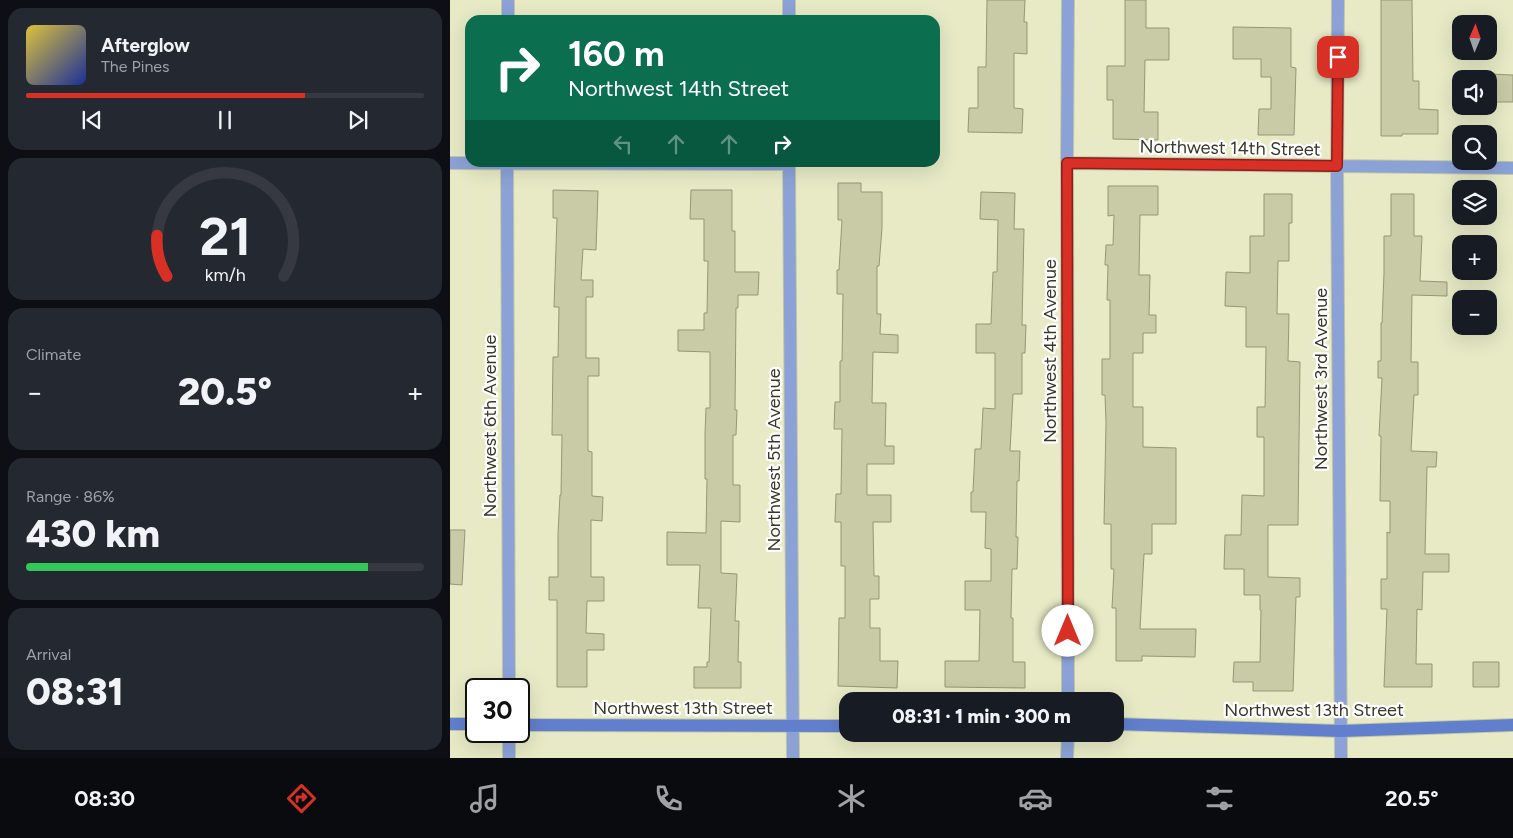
<!DOCTYPE html>
<html lang="en">
<head>
<meta charset="utf-8">
<style>
  :root { --surface:#171b24; --page:#242831; --text:#f1f3f6; --muted:#9ea1a6; --line:#363941; --accent:#d93025 }
  body { margin:0; font-family:Figtree,sans-serif; background:var(--page); color:var(--text); height:100vh; display:flex; flex-direction:column; font-size:19px; white-space:nowrap }
  * { box-sizing:border-box; margin:0 }
  p { font-size:16px; color:var(--muted) }
  .icon { flex:none; width:28px; height:28px; fill:none; stroke:currentColor; stroke-width:2; stroke-linecap:round; stroke-linejoin:round }
  .map { position:relative; flex:1; overflow:hidden }
  .details { display:flex; flex-direction:column; gap:8px; padding:8px; background:#0d0f14; width:450px }
  .details>* { flex:none }
  .banner { position:absolute; left:15px; top:15px; width:475px; height:152px; border-radius:15px; box-shadow:0 5px 20px #0002; background:#0b6e4f; color:#fff; overflow:hidden }
  .needle { width:32px; rotate:2deg }
  .controls { position:absolute; left:1002px; top:15px; display:grid; gap:10px }
  .controls a { display:grid; place-items:center; width:45px; height:45px; border-radius:10px; background:var(--surface); box-shadow:0 5px 20px #0002; font-size:25px }
  .speed { position:absolute; left:15px; top:678px; display:flex; gap:10px; font-size:25px; font-weight:700; text-align:center }
  .speed>* { display:grid; place-content:center; width:65px; height:65px; border-radius:50%; background:var(--surface); box-shadow:0 5px 20px #0002; line-height:1 }
  .speed .limit { border:2px solid #111; border-radius:8px; background:#fff; color:#111 }
  .pin { position:absolute; display:grid; place-items:center; width:42px; height:42px; color:#fff; margin:-21px; border-radius:10px; box-shadow:0 2px 8px #0006 }
  .me { position:absolute; width:55px; margin:-28px; rotate:0deg; stroke-linejoin:round; filter:drop-shadow(0 0 4px #0008) }
  .turn { display:flex; align-items:center; gap:18px; height:105px; padding:0 20px; font-size:22px }
  .turn .icon { width:65px; height:65px; stroke-width:2.5 }
  .turn b { display:block; font-size:35px; line-height:42px }
  .lanes { display:flex; align-items:center; height:48px; padding:0 20px; background:#0003; justify-content:center; gap:25px; direction:ltr }
  .lanes .off { opacity:.35 }
  .big { font-size:38px; font-weight:800; line-height:1.1 }
  .details .card { flex:1; display:flex; flex-direction:column; justify-content:center; gap:8px; min-width:0; padding:0 18px; border-radius:15px; background:var(--page) }
  .details .dial { align-items:center; gap:0 }
  .dial svg { height:130px; overflow:visible; fill:none; stroke:var(--line); stroke-width:7; stroke-linecap:round; text-anchor:middle }
  .dial text { fill:var(--text); stroke:none }
  .song { display:flex; align-items:center; gap:15px }
  .cover { width:60px; height:60px; border-radius:8px; background:linear-gradient(135deg,hsl(50 70% 55%),hsl(230 70% 35%)) }
  .played { height:5px; border-radius:2px; background:linear-gradient(90deg,var(--accent) 70%,var(--line) 70%) }
  .keys { display:flex; justify-content:space-around; direction:ltr }
  .heat { display:flex; justify-content:space-between; align-items:center; font-size:28px; direction:ltr }
  .charge { height:8px; border-radius:4px; background:linear-gradient(90deg,#34c759 86%,var(--line) 0) }
  .trip { position:absolute; left:389px; top:692px; width:285px; height:50px; border-radius:15px; background:var(--surface); box-shadow:0 5px 20px #0002; font-weight:800; line-height:50px; text-align:center }
  .dock { display:flex; height:80px; justify-content:space-around; align-items:center; background:#090b0e; color:var(--muted) }
  .dock .icon { width:35px; height:35px }
  .dock .selected { color:var(--accent) }
  .dock b { font-size:22px; color:var(--text) }
  main { display:flex; flex:1; min-height:0 }
  .map>svg:first-child { display:block }
  .building { fill:#c9cba7; stroke:#959774 }
  .lines { fill:none; stroke-linecap:round; stroke-linejoin:round }
  .street-casing { stroke:#c4c7a6; stroke-width:14 }
  .secondary-casing { stroke:#c4c7a6; stroke-width:14 }
  .street { stroke:#8ca2d7; stroke-width:12 }
  .secondary { stroke:#617fcd; stroke-width:12 }
  .route-casing { stroke:#8d1f18; stroke-width:12 }
  .route { stroke:#d93025; stroke-width:9 }
  .labels { text-anchor:middle; stroke-width:4.5; stroke-linejoin:round; paint-order:stroke }
  .street-label { font-size:18px; fill:#38392a; stroke:#fff }
</style>
</head>
<body>
<main>
<section class="details">
<div class="card">
<div class="song"><i class="cover"></i><div><b>Afterglow</b><p>The Pines</p></div></div>
<div class="played"></div>
<div class="keys"><svg class="icon" aria-label="previous" viewBox="0 0 24 24"><path d="M18 5L8 12l10 7zM5 5v14"/></svg><svg class="icon" aria-label="pause" viewBox="0 0 24 24"><path d="M8 5v14M16 5v14"/></svg><svg class="icon" aria-label="next" viewBox="0 0 24 24"><path d="M6 5l10 7-10 7zM19 5v14"/></svg></div>
</div>
<div class="card dial"><svg viewBox="0 0 100 80">
<path d="M14 69A42 42 0 1 1 86 69"/>
<path d="M14 69A42 42 0 0 1 8 44" stroke="#d93025"/>
<text x="50" y="56" font-size="32" font-weight="700">21</text>
<text x="50" y="72" font-size="11">km/h</text>
</svg></div>
<div class="card"><p>Climate</p>
<div class="heat"><a>−</a><b class="big">20.5°</b><a>+</a></div>
</div>
<div class="card"><p>Range · 86%</p><b class="big">430 km</b><div class="charge"></div></div>
<div class="card"><p>Arrival</p><b class="big">08:31</b></div>
</section>
<div class="map">
<svg width="1063" height="758" viewBox="0 0 1063 758">
  <rect width="100%" height="100%" fill="#e7eac5"/>
  <!-- building -->
  <path class="building" d="M537,0H575L574,22H577V54L564,53V108L573,109L572,133L518,132L519,108H528V67H536Z
    M675,0H696V28H719V60H695L694,112H708V140L663,139V100H657V66H675Z
    M931,0H962L963,81H969V109L988,110V134H952V136H931Z
    M783,27L841,28V67L846,68L844,135H808L809,109H821V77H811V59H783Z
    M1039,74L1063,75V102H1039Z
    M388,183H411V192H432V228L429,266H427V314H431L430,334L448,335V353L423,352L422,403H436L435,446H444V464H417V495H441V522H423L424,576H429V599H420V628H430V661H448L447,688L388,686L389,618H395V566H391V522H385L386,494H391L392,429H384L385,402H390V361H392L393,294H387V270H389L392,220H388Z
    M658,186H708V215H690L689,275H700L699,315H706V333H693V353H683V407H693V447L726,448V524H702V554H694L690,629H746L745,657L692,656V661H666V608H662L664,569H661V524H654L656,422L655,395H652V359H660V300H657L658,265H655L656,245H663L664,215L658,216Z
    M103,190L148,191L146,250L133,249L131,280H143V297H136V358H149V376H138V451L142,452V496L153,497L152,521L141,520V577H154V601H137L136,633L154,634V650H137V687H107V600H99V577H108V534L110,495H111L112,435H102L103,357H108L109,307H104L107,218H103Z
    M241,190H282V231H285V272H309L308,295H288V308H286L285,410H287L286,435H283V485H290V522L271,521V573L287,574L285,621H289L288,662H291V688H244V667H257V662H259L261,608H248L250,565H217V532L256,533L257,479H255V434L256,408H260V352L228,351V330H254V313H257L258,261H254V219H240Z
    M531,192L565,193L564,229H574L572,325H576L575,353H572V394H563L560,451H570L569,481H567L566,537H568L567,569H562L561,618H563V662H575V688L495,687V661H529L530,610H515V581H541V549L535,548L536,512H521V492H523L525,449H531L533,408L545,409V353H526V324H541L543,272H547L548,220L530,219Z
    M814,194H842V223H839V261H828L827,314H839L838,361L850,362L848,525H818V577L850,578V597H846L843,691H803V682H783L784,662H810L811,610H810V595H794V569H774L775,535H791L792,495L814,496V437H807V407H815L816,347H796V307L775,306L776,272L800,273V236H814Z
    M941,194H964V236H972L970,281L997,282V296L962,295L961,362H968V395H964L961,451L987,452L986,467H977L975,554H999V572H973L972,610L967,609L966,664H982V687H934L937,609H931V579H937V532L940,533V501H930L931,436H929L932,378H928V361H931V323H932L934,273V236H941Z
    M0,530H15L12,585L0,584Z
    M1023,662H1049V687H1023Z"/>
  <g class="lines">
    <!-- street casing -->
    <g class="street-casing">
      <path id="street" d="M339,0V20
        M888,0L887,167L891,758
        M58,20V0
        M57,162L59,689
        M339,162L343,758
        M0,163L339,164
        M617,163L1063,168
        M618,701L617,163L618,0
        M59,758V731
        M617,758L618,734"/>
    </g>
    <!-- secondary casing -->
    <g class="secondary-casing">
      <path id="secondary" d="M0,724H26
        M665,724L891,731L1063,725
        M69,725L398,726"/>
    </g>
    <!-- street -->
    <use href="#street" class="street"/>
    <!-- secondary -->
    <use href="#secondary" class="secondary"/>
  </g>
  <g class="lines">
    <!-- route casing -->
    <g class="route-casing">
      <path id="route" d="M618,631L617,163L887,166L888,57"/>
    </g>
    <!-- route -->
    <use href="#route" class="route"/>
  </g>
  <g class="labels">
    <!-- street labels -->
    <g class="street-label">
      <text transform="translate(780 148) rotate(1)" y="6">Northwest 14th Street</text>
      <text transform="translate(600 351) rotate(-90)" y="6">Northwest 4th Avenue</text>
      <text transform="translate(871 379) rotate(-90)" y="6">Northwest 3rd Avenue</text>
      <text transform="translate(40 426) rotate(-90)" y="6">Northwest 6th Avenue</text>
      <text transform="translate(324 460) rotate(-90)" y="6">Northwest 5th Avenue</text>
      <text x="233" y="714">Northwest 13th Street</text>
      <text x="864" y="716">Northwest 13th Street</text>
    </g>
  </g>
</svg>
<div class="controls">
<a><svg class="needle" viewBox="-14 -14 28 28"><path d="M0-13l5 13h-10z" fill="#e53935"/><path d="M0 13l5-13h-10z" fill="#9ea1a6"/></svg></a>
<a><svg class="icon" aria-label="sound" viewBox="0 0 24 24"><path d="M4 9h4l5-4v14l-5-4H4zM17 9q2 3 0 6"/></svg></a>
<a><svg class="icon" aria-label="search" viewBox="0 0 24 24"><circle cx="10" cy="10" r="6"/><path d="M15 15l6 6"/></svg></a>
<a><svg class="icon" aria-label="layers" viewBox="0 0 24 24"><path d="M12 4l9 5-9 5-9-5zM3 14l9 5 9-5"/></svg></a>
<a>+</a>
<a>−</a>
</div>
<div class="speed"><div class="limit">30</div></div>
<div class="pin" style="left:888px;top:57px;background:#d93025"><svg class="icon" aria-label="arrive" viewBox="0 0 24 24"><path d="M6 21V4h12l-3 4 3 4H6"/></svg></div>
<svg class="me" style="left:618px;top:631px" viewBox="-20 -20 40 40"><circle r="19" fill="#fff"/><path d="M0-13L10 11 0 6-10 11z" fill="#d93025"/></svg>
<div class="trip">08:31 · 1 min · 300 m</div>
<div class="banner">
<div class="turn"><svg class="icon" aria-label="right" viewBox="0 0 24 24"><path d="M7 20v-9h11M14 6l5 5-5 5"/></svg><div><b>160 m</b>Northwest 14th Street</div></div>
<div class="lanes"><svg class="icon off" aria-label="left" viewBox="0 0 24 24"><path d="M17 20v-9H6M10 6l-5 5 5 5"/></svg><svg class="icon off" aria-label="ahead" viewBox="0 0 24 24"><path d="M12 20V5M6 11l6-6 6 6"/></svg><svg class="icon off" aria-label="ahead" viewBox="0 0 24 24"><path d="M12 20V5M6 11l6-6 6 6"/></svg><svg class="icon" aria-label="right" viewBox="0 0 24 24"><path d="M7 20v-9h11M14 6l5 5-5 5"/></svg></div>
</div>
</div>
</main>
<nav class="dock">
<b>08:30</b>
<svg class="icon selected" aria-label="directions" viewBox="0 0 24 24"><path d="M12 3l9 9-9 9-9-9zM9 14v-3h6M13 9l2 2-2 2"/></svg>
<svg class="icon" aria-label="music" viewBox="0 0 24 24"><path d="M9 18V5l10-2v13"/><circle cx="6" cy="18" r="3"/><circle cx="16" cy="16" r="3"/></svg>
<svg class="icon" aria-label="phone" viewBox="0 0 24 24"><path d="M5 4h4l2 5-3 2q2 4 5 5l2-3 5 2v4C11 20 4 13 5 4z"/></svg>
<svg class="icon" aria-label="climate" viewBox="0 0 24 24"><path d="M12 3v18M4 7l16 10M4 17L20 7"/></svg>
<svg class="icon" aria-label="car" viewBox="0 0 24 24"><path d="M5 17H2v-5l4-1 3-4h7l3 4 3 1v5h-3M9 17h6M6 11h13"/><circle cx="7" cy="17" r="2"/><circle cx="17" cy="17" r="2"/></svg>
<svg class="icon" aria-label="filters" viewBox="0 0 24 24"><path d="M4 7h16M4 17h16"/><circle cx="9" cy="7" r="2"/><circle cx="15" cy="17" r="2"/></svg>
<b>20.5°</b>
</nav>
</body>
</html>
